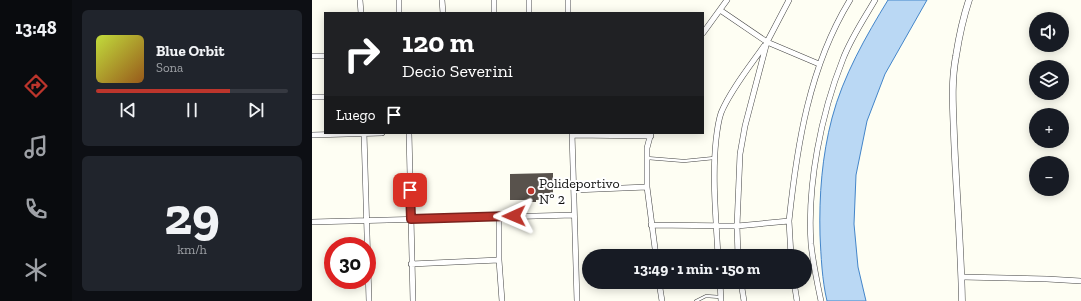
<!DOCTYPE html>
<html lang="es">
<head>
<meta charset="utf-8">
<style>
  :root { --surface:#171b24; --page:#20242c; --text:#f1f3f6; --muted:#9ea1a6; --line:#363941; --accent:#bc352c }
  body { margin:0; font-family:"Zilla Slab",serif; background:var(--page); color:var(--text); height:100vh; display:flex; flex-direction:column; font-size:15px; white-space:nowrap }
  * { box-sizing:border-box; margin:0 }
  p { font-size:13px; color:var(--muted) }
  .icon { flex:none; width:22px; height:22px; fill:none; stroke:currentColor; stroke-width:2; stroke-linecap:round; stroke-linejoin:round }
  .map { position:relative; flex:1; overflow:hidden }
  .sheet { display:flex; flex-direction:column; gap:10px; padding:10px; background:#0d0f14; width:240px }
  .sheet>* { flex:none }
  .hud { position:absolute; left:12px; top:12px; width:380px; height:122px; border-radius:0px; box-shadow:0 2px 10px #0003; background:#202124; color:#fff; overflow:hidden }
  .fabs { position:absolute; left:717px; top:12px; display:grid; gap:8px }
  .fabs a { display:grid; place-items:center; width:40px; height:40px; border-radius:50%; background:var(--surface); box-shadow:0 2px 10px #0003; font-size:20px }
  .speed { position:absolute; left:12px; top:237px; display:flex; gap:8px; font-size:20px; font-weight:700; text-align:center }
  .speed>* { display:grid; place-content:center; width:52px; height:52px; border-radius:50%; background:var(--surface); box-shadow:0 2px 10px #0003; line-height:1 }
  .speed .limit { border:6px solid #d22; background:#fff; color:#111 }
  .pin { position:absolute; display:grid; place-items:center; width:34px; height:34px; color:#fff; margin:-17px; border-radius:8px; box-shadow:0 2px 6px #0006 }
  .me { position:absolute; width:44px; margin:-22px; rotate:269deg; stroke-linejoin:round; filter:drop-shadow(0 0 3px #0008) }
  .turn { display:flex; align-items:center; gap:14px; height:84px; padding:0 12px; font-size:18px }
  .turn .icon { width:52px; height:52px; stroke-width:2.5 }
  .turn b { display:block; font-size:28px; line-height:34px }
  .then { display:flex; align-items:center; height:38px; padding:0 12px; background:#0003; gap:8px; font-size:15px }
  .sheet .card { flex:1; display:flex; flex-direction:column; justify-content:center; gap:6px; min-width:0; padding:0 14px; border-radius:6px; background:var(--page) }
  .sheet .dial { align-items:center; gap:0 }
  .dial b { font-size:52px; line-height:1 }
  .song { display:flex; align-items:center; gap:12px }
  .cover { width:48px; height:48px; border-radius:6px; background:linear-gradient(135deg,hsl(70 70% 55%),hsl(30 70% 35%)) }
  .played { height:4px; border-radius:2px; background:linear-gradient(90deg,var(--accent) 70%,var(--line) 70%) }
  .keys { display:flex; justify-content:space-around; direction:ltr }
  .trip { position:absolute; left:270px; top:249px; width:230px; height:40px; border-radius:20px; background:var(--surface); box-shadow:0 2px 10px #0003; font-weight:700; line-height:40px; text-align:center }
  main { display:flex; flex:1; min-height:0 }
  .menu { display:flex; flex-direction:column; width:72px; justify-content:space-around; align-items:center; background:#090b0e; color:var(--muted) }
  .menu .icon { width:28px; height:28px }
  .menu .selected { color:var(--accent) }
  .menu b { font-size:18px; color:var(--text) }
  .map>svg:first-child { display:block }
  .water { fill:#bad8f4; stroke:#4385c9 }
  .building { fill:#58524c }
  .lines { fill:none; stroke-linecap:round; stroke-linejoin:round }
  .service-casing { stroke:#434343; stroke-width:3.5 }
  .minor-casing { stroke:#434343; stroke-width:6 }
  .tertiary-casing { stroke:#434343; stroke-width:7 }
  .service { stroke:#fff; stroke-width:2.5 }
  .minor { stroke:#fff; stroke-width:5 }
  .tertiary { stroke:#fff; stroke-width:6 }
  .route-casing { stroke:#7a221d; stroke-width:10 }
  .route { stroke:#bc352c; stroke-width:7 }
  .poi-dot { fill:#bc352c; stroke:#fff; stroke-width:1.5 }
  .labels { text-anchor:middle; stroke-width:4; stroke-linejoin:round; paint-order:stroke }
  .poi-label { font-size:14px; fill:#101010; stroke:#fff; text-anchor:start }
</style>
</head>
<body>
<main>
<nav class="menu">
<b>13:48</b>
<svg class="icon selected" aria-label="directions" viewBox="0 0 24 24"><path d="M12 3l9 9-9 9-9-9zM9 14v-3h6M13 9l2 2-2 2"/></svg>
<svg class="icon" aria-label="music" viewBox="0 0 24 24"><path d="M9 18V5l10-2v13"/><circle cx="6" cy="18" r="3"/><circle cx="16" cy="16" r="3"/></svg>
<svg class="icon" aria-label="phone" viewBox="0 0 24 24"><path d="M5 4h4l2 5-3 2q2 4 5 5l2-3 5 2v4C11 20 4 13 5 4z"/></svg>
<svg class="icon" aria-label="climate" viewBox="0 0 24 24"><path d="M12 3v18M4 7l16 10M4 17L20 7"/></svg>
</nav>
<section class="sheet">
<div class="card">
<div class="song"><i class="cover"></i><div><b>Blue Orbit</b><p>Sona</p></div></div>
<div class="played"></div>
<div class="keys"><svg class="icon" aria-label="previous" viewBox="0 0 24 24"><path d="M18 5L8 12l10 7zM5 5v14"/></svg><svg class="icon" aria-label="pause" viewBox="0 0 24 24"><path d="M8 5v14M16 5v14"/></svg><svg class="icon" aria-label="next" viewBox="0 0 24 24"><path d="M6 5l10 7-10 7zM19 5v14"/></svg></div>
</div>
<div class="card dial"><b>29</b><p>km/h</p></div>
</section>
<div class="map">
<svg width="769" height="301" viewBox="0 0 769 301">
  <rect width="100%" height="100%" fill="#fefef3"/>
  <!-- water -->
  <path class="water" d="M576,0H615L573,74L555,121L544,175L542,224L546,267L554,301H515C510,280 509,256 508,235C507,195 510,156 520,118C531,76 554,36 576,0Z"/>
  <!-- building -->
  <path class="building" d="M241,173V199L224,200V202H219V200H198V174Z"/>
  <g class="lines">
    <!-- service casing -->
    <g class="service-casing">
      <path id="service" d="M335,158L372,161L402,158
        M384,301L394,296L408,297"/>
    </g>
    <!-- minor casing -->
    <g class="minor-casing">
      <path id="minor" d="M48,0L49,13
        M87,0V13
        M130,0L131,13
        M182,0V13
        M217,0V13
        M256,0V13
        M408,10L455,42L507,64
        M391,33L415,0
        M0,56H13
        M0,97H13
        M52,133L57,301
        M97,133L101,301
        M260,133L265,301
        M339,133L335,148V187L344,256
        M0,135L70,133
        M261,135L339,136
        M262,190L335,187
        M187,217V260L190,301
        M477,221L479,256
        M0,222L262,215
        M339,225L425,226L477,221C485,145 497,67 538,0
        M406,256C404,218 400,178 404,140C405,131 406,122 409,113C418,91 438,66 452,46
        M426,256L425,226L428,154L433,126L455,42L477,0
        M99,264L187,260
        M650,277L735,279L769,281
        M347,282L350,301
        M408,282L409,301
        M429,282L432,301
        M482,282L485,301
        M509,301C505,282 501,263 499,244C495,185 509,114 531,59C539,38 552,19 563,0"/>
    </g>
    <!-- tertiary casing -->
    <g class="tertiary-casing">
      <path id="tertiary" d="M650,301C649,245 644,190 642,135C641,108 639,82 644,56C647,37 651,18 657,0"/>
    </g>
    <!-- service -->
    <use href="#service" class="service"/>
    <!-- minor -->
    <use href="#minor" class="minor"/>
    <!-- tertiary -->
    <use href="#tertiary" class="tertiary"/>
  </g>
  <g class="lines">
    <!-- route casing -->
    <g class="route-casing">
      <path id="route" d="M98,190L99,219L202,216"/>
    </g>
    <!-- route -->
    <use href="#route" class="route"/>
  </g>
  <!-- markers -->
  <circle class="poi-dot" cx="219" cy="191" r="4"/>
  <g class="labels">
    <!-- poi labels -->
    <g class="poi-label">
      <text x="227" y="188">Polideportivo<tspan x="227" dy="16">Nº 2</tspan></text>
    </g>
  </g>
</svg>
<div class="fabs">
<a><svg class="icon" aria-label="sound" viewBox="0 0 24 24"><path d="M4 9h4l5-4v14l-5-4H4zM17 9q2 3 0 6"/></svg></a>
<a><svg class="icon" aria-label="layers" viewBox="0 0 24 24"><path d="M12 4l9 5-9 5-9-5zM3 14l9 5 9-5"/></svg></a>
<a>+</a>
<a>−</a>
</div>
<div class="speed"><div class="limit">30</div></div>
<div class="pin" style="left:98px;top:190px;background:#d93025"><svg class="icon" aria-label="arrive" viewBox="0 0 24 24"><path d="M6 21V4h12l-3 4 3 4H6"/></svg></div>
<svg class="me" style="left:202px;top:216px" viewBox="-20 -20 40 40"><path d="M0-17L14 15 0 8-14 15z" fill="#bc352c" stroke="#fff" stroke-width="4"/></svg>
<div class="trip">13:49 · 1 min · 150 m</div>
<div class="hud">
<div class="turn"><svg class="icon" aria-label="right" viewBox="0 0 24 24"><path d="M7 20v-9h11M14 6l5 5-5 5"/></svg><div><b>120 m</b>Decio Severini</div></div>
<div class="then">Luego<svg class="icon" aria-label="arrive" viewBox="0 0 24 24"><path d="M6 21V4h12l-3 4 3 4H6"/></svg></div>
</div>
</div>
</main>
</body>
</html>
